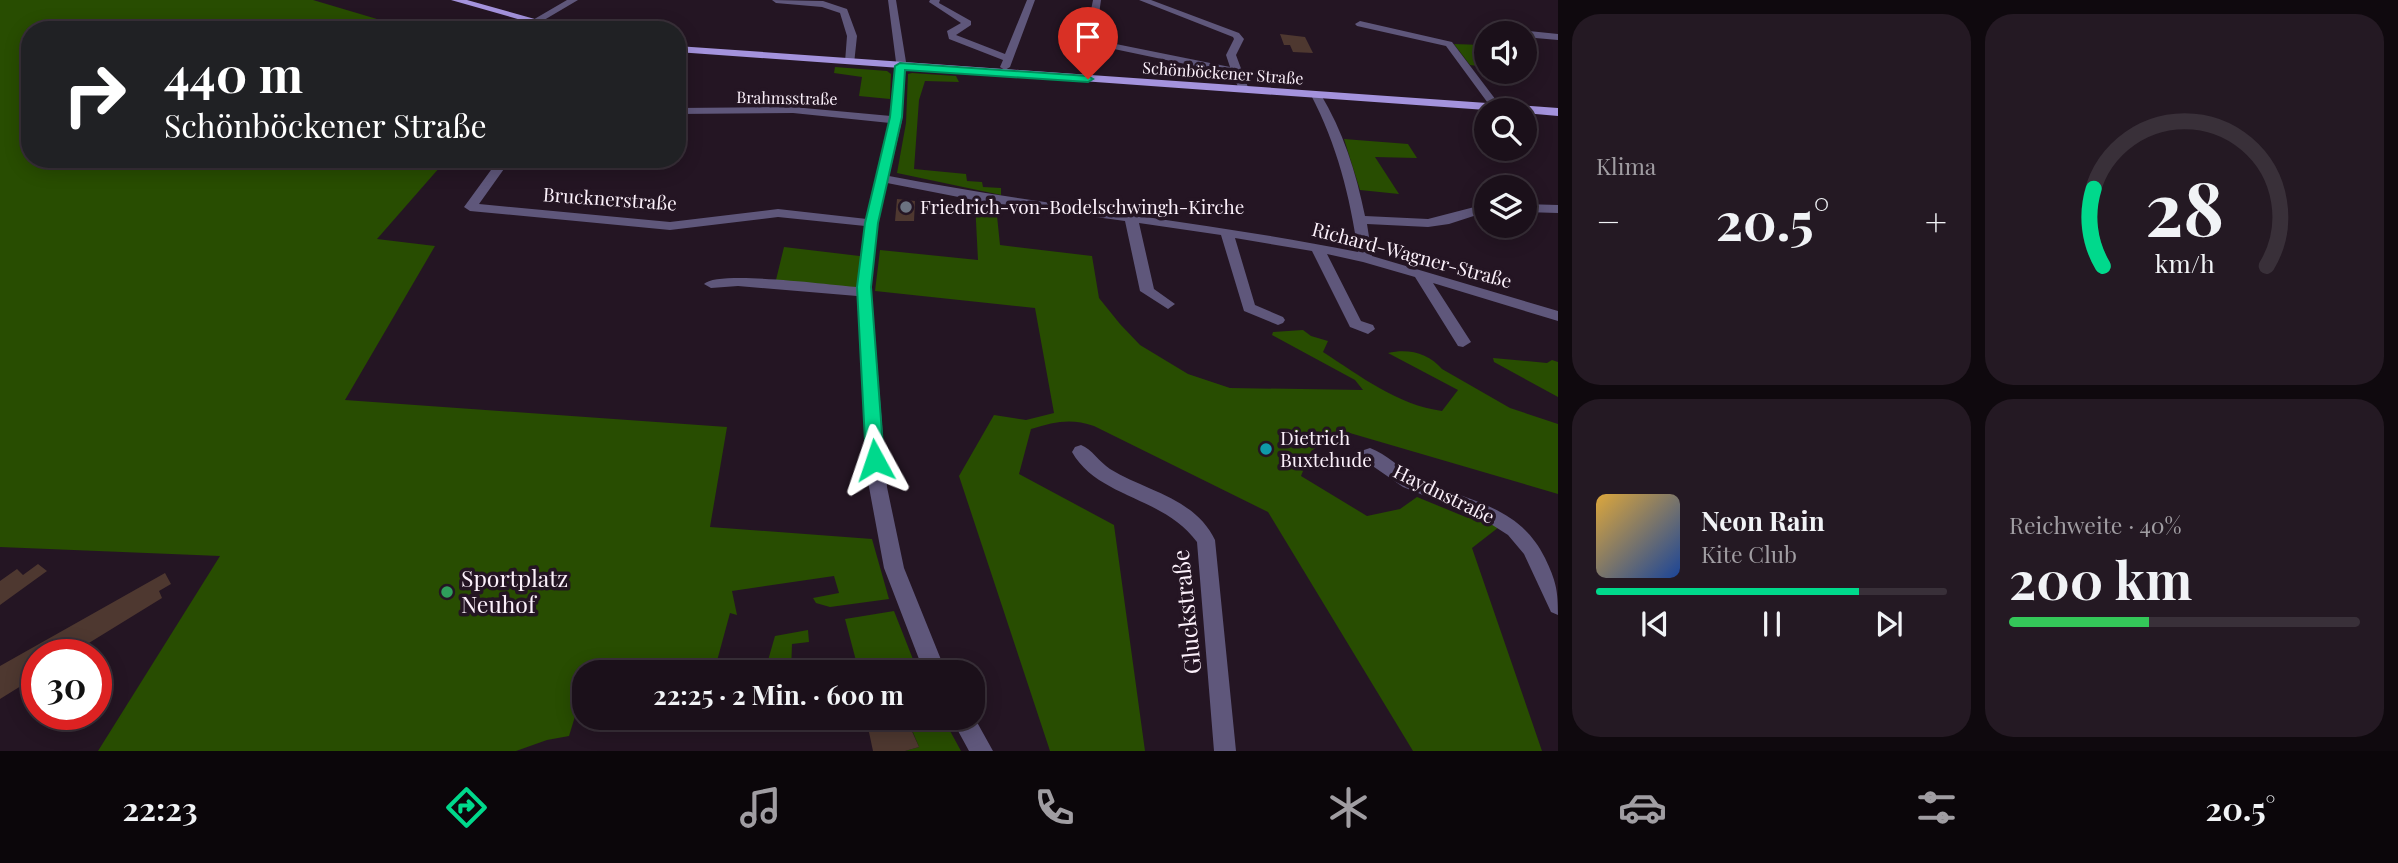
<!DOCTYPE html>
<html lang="de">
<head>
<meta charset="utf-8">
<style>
  :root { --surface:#1b101a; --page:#241923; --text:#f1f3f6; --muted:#a09da2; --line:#393039; --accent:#00d98c }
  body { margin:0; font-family:"Playfair Display",serif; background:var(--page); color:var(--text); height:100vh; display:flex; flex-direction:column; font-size:26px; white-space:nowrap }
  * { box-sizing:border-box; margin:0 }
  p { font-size:23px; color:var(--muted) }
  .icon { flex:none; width:38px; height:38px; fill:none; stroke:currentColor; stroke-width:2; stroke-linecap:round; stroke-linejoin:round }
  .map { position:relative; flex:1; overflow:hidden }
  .side { display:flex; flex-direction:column; gap:14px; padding:14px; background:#0f090e; width:840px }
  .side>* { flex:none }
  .hud { position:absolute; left:21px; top:21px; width:665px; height:147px; border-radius:28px; box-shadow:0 4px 18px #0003,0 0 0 2px var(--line); background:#202124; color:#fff; overflow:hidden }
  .controls { position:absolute; left:1474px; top:21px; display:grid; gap:14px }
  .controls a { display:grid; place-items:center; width:63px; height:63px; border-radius:50%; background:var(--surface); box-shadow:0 4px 18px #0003,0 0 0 2px var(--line); font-size:35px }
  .speed { position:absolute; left:21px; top:639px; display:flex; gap:14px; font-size:35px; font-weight:700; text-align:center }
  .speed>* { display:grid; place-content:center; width:91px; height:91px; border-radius:50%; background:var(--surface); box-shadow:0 4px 18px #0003,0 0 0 2px var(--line); line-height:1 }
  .speed .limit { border:10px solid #d22; background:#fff; color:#111 }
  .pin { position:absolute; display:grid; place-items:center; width:60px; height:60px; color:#fff; margin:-72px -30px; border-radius:50% 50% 50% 0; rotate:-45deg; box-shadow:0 0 7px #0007 }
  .pin .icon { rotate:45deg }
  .me { position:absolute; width:77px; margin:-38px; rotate:355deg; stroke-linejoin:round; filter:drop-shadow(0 0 5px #0008) }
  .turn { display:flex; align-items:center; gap:24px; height:147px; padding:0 28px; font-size:32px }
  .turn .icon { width:91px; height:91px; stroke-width:2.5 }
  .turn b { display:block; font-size:49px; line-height:60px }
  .big { font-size:52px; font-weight:700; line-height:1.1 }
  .side .tile { flex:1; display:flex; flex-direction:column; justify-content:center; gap:10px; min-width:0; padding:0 24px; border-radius:28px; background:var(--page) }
  .side .dial { align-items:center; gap:0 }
  .dial svg { height:182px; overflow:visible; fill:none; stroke:var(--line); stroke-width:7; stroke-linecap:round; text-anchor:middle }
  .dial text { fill:var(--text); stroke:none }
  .song { display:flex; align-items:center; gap:21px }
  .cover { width:84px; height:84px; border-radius:10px; background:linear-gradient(135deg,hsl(40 70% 55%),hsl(220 70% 35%)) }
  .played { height:7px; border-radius:4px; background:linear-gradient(90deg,var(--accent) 75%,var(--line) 75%) }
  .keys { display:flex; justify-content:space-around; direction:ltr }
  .heat { display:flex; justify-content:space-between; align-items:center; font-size:38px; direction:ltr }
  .charge { height:10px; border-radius:5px; background:linear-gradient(90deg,#34c759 40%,var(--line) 0) }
  .side .tiles { flex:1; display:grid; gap:14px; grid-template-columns:repeat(2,1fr) }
  .trip { position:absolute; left:572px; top:660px; width:413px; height:70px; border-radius:28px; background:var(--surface); box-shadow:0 4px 18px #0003,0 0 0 2px var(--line); font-weight:700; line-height:70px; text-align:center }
  .dock { display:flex; height:112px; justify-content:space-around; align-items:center; background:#0b060a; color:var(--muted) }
  .dock .icon { width:49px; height:49px }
  .dock .current { color:var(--accent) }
  .dock b { font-size:32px; color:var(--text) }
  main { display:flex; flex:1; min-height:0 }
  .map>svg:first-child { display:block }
  .green { fill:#284d01 }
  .building { fill:#4e3830 }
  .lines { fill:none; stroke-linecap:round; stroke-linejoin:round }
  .minor { fill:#5f577b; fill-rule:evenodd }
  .major { fill:#a493dd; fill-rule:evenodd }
  .route { fill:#00d98c; stroke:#008d5b; stroke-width:2 }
  .worship-dot { fill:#6b7280; stroke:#241523; stroke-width:2.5 }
  .culture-dot { fill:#0f9aa8; stroke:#241523; stroke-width:2.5 }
  .leisure-dot { fill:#2e9e5b; stroke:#241523; stroke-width:2.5 }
  .labels { text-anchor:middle; stroke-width:7; stroke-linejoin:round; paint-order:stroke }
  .far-street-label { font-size:16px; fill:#fbf0fa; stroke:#241523 }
  .street-label { font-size:19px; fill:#fbf0fa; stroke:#241523 }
  .poi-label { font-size:19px; fill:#fbf0fa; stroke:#241523; text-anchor:start }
  .near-poi-label { font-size:23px; fill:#fbf0fa; stroke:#241523; text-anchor:start }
  .near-street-label { font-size:23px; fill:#fbf0fa; stroke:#241523 }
</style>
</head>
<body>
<main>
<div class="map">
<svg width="1558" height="751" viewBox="0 0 1558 751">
  <rect width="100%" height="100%" fill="#241523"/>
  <!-- green -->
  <path class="green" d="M0,0H313L414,30H30V159H447L377,239L435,246L345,400L727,427L710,527L872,539L889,599L830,607L816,603L813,598L839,593L834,576L732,591L737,615L730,613L714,672H584V687L569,736L547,740L516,751H98L220,556L0,547Z
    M1454,44L1482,45L1486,48V67L1470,65Z
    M835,67L887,71L891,74L890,99L859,96L862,77L834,73Z
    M912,73L956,76L959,82L925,81L919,100L914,169L966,174L967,181L982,182L983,187L1001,188V195L897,173L906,123L908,74Z
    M1344,139L1408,144L1417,158L1375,157L1399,194L1360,190Z
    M975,202L996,206L1000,245L1092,256L1099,298L1120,324L1140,345L1188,374L1230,388L1363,390L1355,380L1272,335L1273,332L1303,330L1311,336L1328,341L1323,352C1360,376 1398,405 1442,411L1458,390L1388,353C1408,348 1429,353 1442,369L1510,408L1558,424V494L1343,431L1311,451L1301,476L1367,516L1400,509L1417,497L1468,518L1473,514L1499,527L1472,548L1542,751H1413L1268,512L1094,426C1070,418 1055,422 1031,429L1019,474L1114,525L1145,751H1050L959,476L994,415L1026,420L1054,413L1035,308L875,291L880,250L978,260Z
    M784,247L868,257L864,292L775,284Z
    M1493,358L1547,363L1552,360L1558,362V397L1494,362Z
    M894,611L918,672H859L845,619Z
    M808,630L809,642L792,644L791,672H763L760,669L758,661L767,664L775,636Z
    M907,718H943L961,751H905L919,747Z"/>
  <!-- building -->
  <path class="building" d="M1280,34L1305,37L1313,53L1293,52L1290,45H1284Z
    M897,199L915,201L914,221H895Z
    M38,564L47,571L0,605V581L17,569L23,575Z
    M165,573L171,584L159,591L162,598L71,654H37V676L0,699V666Z
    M866,718H906L919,747L905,751H873Z"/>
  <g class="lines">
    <!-- minor -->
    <path class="minor" d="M567,0H578L539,23L531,21Z
      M772,0L823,1L847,9L857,36L854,64L845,62L847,36L840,13L822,7L776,3Z
      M888,0H896L906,62L902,120L889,176C1045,206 1203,221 1358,252C1350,196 1337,145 1311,95L1316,92L1320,93C1343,131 1356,172 1365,216L1428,219L1486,204V212L1449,224L1428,227L1367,224L1372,256L1558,311V321L1433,283L1471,342L1463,347L1458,346L1415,277L1363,262L1327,254L1361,321L1373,325L1375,329L1368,334L1350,327L1312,251L1235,238L1255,305L1283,317L1285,320L1283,323L1278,325L1244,311L1221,235L1139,223L1154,289L1175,304L1168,309L1140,291L1125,221L984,202L887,183L878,223L871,287L887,487L904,568L946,672H924L884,568L869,487L857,296L738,286L711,288L704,284C718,270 831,285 857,287L865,226L778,217L670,230L470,211L464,207L499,159H511L479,204L670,222L778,209L867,219L890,123L793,113L677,114V108L793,107L891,116L896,62Z
      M930,0H940L939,3L971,21V25L956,35L1005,54L1027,0H1035L1010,67L1005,70L1000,67L1003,60L949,39L947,31L961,23L929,2Z
      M1093,0H1101L1096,35L1101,41L1230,67L1226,55L1234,39L1233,37L1139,0H1151L1239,33L1244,39L1236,55L1249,90L1240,92L1233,74L1095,45L1086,35Z
      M1360,21L1452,42L1502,108L1493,110L1446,46L1357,26L1355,24Z
      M1500,28L1558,34V40L1524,37V33H1497V29Z
      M1524,204L1558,205V213L1524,212Z
      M1081,445C1092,449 1099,462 1110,469C1146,491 1195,498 1215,540L1236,751H1214L1197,542C1163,496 1098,498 1072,452L1075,447Z
      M1370,448C1387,454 1400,469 1416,477C1465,502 1518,503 1545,558C1556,581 1558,590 1558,615L1551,612L1524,554L1508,535L1483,519L1403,487L1364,460L1361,455L1364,450Z
      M973,715L993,751H969L951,718H973Z"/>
    <!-- major -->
    <path class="major" d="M451,0H467L574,30H556Z
      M677,46L1558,108V116L1524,113V110H1486L677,52Z"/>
  </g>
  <!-- route -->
  <path class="route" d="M900,63L1088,76L1093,79L1088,82L905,70L902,117L878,223L871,287L884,460L881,465H869L866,460L857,287L865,223L890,117L895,66Z"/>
  <!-- markers -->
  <circle class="worship-dot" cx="906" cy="207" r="7"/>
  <circle class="culture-dot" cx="1266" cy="449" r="7"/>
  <circle class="leisure-dot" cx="447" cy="592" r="7"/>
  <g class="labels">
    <!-- far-street labels -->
    <g class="far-street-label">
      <text transform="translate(1223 73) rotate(4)" y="6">Schönböckener Straße</text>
      <text transform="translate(787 98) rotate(1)" y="6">Brahmsstraße</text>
    </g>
    <!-- street labels -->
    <g class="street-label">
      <text transform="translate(610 199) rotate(4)" y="7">Brucknerstraße</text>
      <text transform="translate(1412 255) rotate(15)" y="7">Richard-Wagner-Straße</text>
      <text transform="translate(1444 494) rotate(26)" y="7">Haydnstraße</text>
    </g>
    <!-- poi labels -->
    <g class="poi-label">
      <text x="920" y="214">Friedrich-von-Bodelschwingh-Kirche</text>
      <text x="1280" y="445">Dietrich<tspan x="1280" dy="22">Buxtehude</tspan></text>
    </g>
    <!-- near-poi labels -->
    <g class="near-poi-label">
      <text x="461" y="587">Sportplatz<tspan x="461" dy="26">Neuhof</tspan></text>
    </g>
    <!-- near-street labels -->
    <g class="near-street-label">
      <text transform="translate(1187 612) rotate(-96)" y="8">Gluckstraße</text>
    </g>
  </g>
</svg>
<div class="controls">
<a><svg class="icon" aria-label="sound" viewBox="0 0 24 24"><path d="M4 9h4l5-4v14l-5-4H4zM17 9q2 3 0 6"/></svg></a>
<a><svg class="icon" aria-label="search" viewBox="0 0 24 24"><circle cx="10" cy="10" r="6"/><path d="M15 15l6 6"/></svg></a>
<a><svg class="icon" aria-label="layers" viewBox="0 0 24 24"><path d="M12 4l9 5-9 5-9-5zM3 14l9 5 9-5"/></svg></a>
</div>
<div class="speed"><div class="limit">30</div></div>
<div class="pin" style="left:1088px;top:79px;background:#d93025"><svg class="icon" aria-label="arrive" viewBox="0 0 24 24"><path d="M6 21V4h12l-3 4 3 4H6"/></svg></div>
<svg class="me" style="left:875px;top:460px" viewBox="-20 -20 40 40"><path d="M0-17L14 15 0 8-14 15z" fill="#00d98c" stroke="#fff" stroke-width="4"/></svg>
<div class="trip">22:25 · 2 Min. · 600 m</div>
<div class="hud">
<div class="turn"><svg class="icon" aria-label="right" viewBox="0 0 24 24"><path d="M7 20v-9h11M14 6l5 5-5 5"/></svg><div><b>440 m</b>Schönböckener Straße</div></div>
</div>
</div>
<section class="side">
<div class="tiles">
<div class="tile"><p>Klima</p>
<div class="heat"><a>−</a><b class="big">20.5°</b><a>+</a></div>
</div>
<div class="tile dial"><svg viewBox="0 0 100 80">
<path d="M14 69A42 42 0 1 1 86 69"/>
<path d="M14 69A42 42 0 0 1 10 35" stroke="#00d98c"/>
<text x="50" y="56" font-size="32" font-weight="700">28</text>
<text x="50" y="72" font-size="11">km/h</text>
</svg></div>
<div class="tile">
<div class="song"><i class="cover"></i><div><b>Neon Rain</b><p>Kite Club</p></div></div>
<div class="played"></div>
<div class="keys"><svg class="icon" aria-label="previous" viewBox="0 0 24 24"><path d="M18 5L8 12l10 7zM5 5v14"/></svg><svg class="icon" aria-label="pause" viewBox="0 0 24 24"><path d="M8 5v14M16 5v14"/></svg><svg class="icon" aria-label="next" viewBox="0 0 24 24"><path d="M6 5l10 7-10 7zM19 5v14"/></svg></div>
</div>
<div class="tile"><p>Reichweite · 40%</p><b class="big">200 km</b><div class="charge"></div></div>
</div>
</section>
</main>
<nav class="dock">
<b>22:23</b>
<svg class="icon current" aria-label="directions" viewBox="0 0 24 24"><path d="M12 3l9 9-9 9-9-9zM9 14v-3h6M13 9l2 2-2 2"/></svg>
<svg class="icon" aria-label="music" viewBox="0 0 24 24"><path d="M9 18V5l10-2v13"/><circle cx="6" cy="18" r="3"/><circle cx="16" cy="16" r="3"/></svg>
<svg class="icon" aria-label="phone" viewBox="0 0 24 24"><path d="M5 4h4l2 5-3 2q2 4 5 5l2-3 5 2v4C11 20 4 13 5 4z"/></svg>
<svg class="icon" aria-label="climate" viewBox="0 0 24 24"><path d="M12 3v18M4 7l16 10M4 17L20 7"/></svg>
<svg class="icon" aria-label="car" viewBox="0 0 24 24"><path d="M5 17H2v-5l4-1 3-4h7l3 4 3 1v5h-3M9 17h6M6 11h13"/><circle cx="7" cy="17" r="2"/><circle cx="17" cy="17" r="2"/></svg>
<svg class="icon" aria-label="filters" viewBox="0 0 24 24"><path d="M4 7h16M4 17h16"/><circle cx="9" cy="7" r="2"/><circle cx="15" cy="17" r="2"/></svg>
<b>20.5°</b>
</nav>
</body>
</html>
